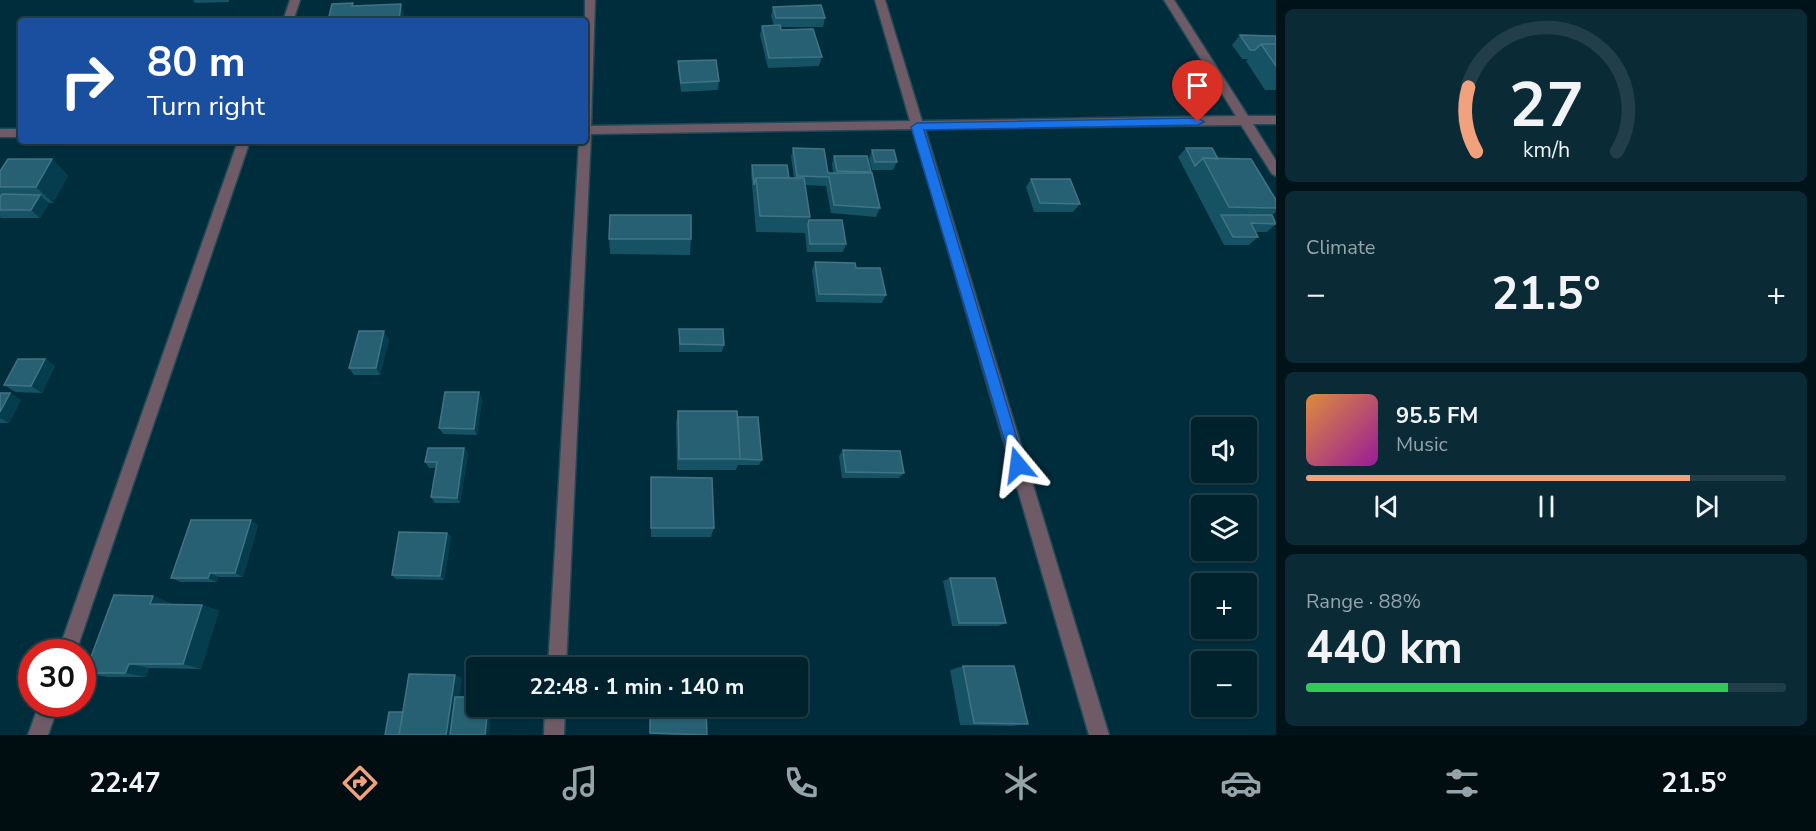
<!DOCTYPE html>
<html lang="en">
<head>
<meta charset="utf-8">
<style>
  :root { --surface:#00222d; --page:#0a2a35; --text:#f1f3f6; --muted:#95a4aa; --line:#223f49; --accent:#f1a17c }
  body { margin:0; font-family:"Nunito Sans",sans-serif; background:var(--page); color:var(--text); height:100vh; display:flex; flex-direction:column; font-size:22px; white-space:nowrap }
  * { box-sizing:border-box; margin:0 }
  p { font-size:20px; color:var(--muted) }
  .icon { flex:none; width:33px; height:33px; fill:none; stroke:currentColor; stroke-width:2; stroke-linecap:round; stroke-linejoin:round }
  .map { position:relative; flex:1; overflow:hidden }
  .sheet { display:flex; flex-direction:column; gap:9px; padding:9px; background:#001319; width:540px }
  .sheet>* { flex:none }
  .top-card { position:absolute; left:18px; top:18px; width:570px; height:126px; border-radius:6px; box-shadow:0 2px 4px #0004,0 0 0 2px var(--line); background:#1a4fa0; color:#fff; overflow:hidden }
  .buttons { position:absolute; left:1191px; top:417px; display:grid; gap:12px }
  .buttons a { display:grid; place-items:center; width:66px; height:66px; border-radius:6px; background:var(--surface); box-shadow:0 2px 4px #0004,0 0 0 2px var(--line); font-size:30px }
  .speed { position:absolute; left:18px; top:639px; display:flex; gap:12px; font-size:30px; font-weight:700; text-align:center }
  .speed>* { display:grid; place-content:center; width:78px; height:78px; border-radius:50%; background:var(--surface); box-shadow:0 2px 4px #0004,0 0 0 2px var(--line); line-height:1 }
  .speed .limit { border:9px solid #d22; background:#fff; color:#111 }
  .pin { position:absolute; display:grid; place-items:center; width:51px; height:51px; color:#fff; margin:-62px -26px; border-radius:50% 50% 50% 0; rotate:-45deg; box-shadow:0 0 6px #0007 }
  .pin .icon { rotate:45deg }
  .me { position:absolute; width:66px; margin:-33px; rotate:344deg; stroke-linejoin:round; filter:drop-shadow(0 0 4px #0008) }
  .turn { display:flex; align-items:center; gap:21px; height:126px; padding:0 30px; font-size:27px }
  .turn .icon { width:78px; height:78px; stroke-width:2.5 }
  .turn b { display:block; font-size:42px; line-height:51px }
  .big { font-size:45px; font-weight:700; line-height:1.1 }
  .sheet .card { flex:1; display:flex; flex-direction:column; justify-content:center; gap:9px; min-width:0; padding:0 21px; border-radius:9px; background:var(--page) }
  .sheet .dial { align-items:center; gap:0 }
  .dial svg { height:156px; overflow:visible; fill:none; stroke:var(--line); stroke-width:7; stroke-linecap:round; text-anchor:middle }
  .dial text { fill:var(--text); stroke:none }
  .song { display:flex; align-items:center; gap:18px }
  .cover { width:72px; height:72px; border-radius:9px; background:linear-gradient(135deg,hsl(30 70% 55%),hsl(300 70% 35%)) }
  .played { height:6px; border-radius:3px; background:linear-gradient(90deg,var(--accent) 80%,var(--line) 80%) }
  .keys { display:flex; justify-content:space-around; direction:ltr }
  .heat { display:flex; justify-content:space-between; align-items:center; font-size:33px; direction:ltr }
  .charge { height:9px; border-radius:4px; background:linear-gradient(90deg,#34c759 88%,var(--line) 0) }
  .trip { position:absolute; left:466px; top:657px; width:342px; height:60px; border-radius:6px; background:var(--surface); box-shadow:0 2px 4px #0004,0 0 0 2px var(--line); font-weight:700; line-height:60px; text-align:center }
  .tab-bar { display:flex; height:96px; justify-content:space-around; align-items:center; background:#000e12; color:var(--muted) }
  .tab-bar .icon { width:42px; height:42px }
  .tab-bar .selected { color:var(--accent) }
  .tab-bar b { font-size:27px; color:var(--text) }
  main { display:flex; flex:1; min-height:0 }
  .map>svg:first-child { display:block }
  .lines { fill:none; stroke-linecap:round; stroke-linejoin:round }
  .minor-casing { stroke:#1f4958; stroke-width:3 }
  .minor { fill:#6e5b65; fill-rule:evenodd }
  .wall { fill:#155264 }
  .shaded-wall { fill:#053d4e }
  .building { fill:#276072; stroke:#407485; stroke-width:1.5 }
  .route { fill:#1a73e8; stroke:#114b97; stroke-width:1.5 }
</style>
</head>
<body>
<main>
<div class="map">
<svg width="1276" height="735" viewBox="0 0 1276 735">
  <rect width="100%" height="100%" fill="#002d3c"/>
  <g class="lines">
    <!-- minor casing -->
    <g class="minor-casing">
      <path id="minor" d="M290,0H300L293,21H283Z
        M585,0H595L591,126L910,121L875,0H885L922,121L1236,116L1164,0H1174L1248,116H1276V124H1253L1276,161V176L1272,174L1241,125L925,129L1109,735H1089L913,129L591,134L566,668H548L579,141H585Z
        M0,129H21V137H0Z
        M238,141H250L76,652H58Z
        M39,704H59L48,735H28Z
        M545,706H565L564,735H544Z"/>
    </g>
    <!-- minor -->
    <use href="#minor" class="minor"/>
  </g>
  <!-- wall -->
  <path class="wall" d="M193,0H229V2L195,3Z
    M773,7L825,18L823,27H780L781,30L822,57L819,66L768,68L760,35L762,26H774L771,16Z
    M1240,35L1276,36V90H1265L1246,61L1248,59H1242L1232,45Z
    M678,61L719,81L718,90L681,92L678,70Z
    M793,148L828,173H833L832,164L834,156L871,172L870,173L880,208L876,217L831,213L826,186L805,185L810,217L809,220L846,244L843,252H807L805,233L756,232L751,173L752,165L789,178H794L791,157Z
    M1186,148L1218,159L1276,200V212L1272,215L1276,224L1267,232H1256L1258,237L1249,245H1224L1178,157Z
    M872,150L897,162L893,170H872L869,159Z
    M52,159L68,176L53,203H49L40,218H1L0,217V171Z
    M1031,179L1080,204L1073,212H1034L1026,187Z
    M609,239H691L690,255L610,254Z
    M815,262L856,268L886,295L882,303L816,302L812,270Z
    M679,329L724,345L722,352H679Z
    M389,339L380,375H354L349,368Z
    M45,359L55,366L42,393L15,392L4,385Z
    M479,392L482,399L477,435L443,434L439,428Z
    M0,393H10L21,400L9,423H0Z
    M678,411L738,417L762,460L759,465H738L736,470H677L676,423Z
    M464,448L468,454L460,503H435L431,497L436,468H429L425,462Z
    M843,450L904,473L899,478H842L839,456Z
    M651,477L714,528L711,537H651Z
    M258,525L243,577H218L217,582H181L171,578Z
    M447,533L451,537L444,580L396,579L392,575Z
    M950,578L1006,623L998,626H952L943,581Z
    M171,603V604L202,605L219,611L201,669L149,668L146,677H107L85,673Z
    M963,666L1028,724L1012,726L960,725L950,670Z
    M650,706L707,735L650,734Z"/>
  <!-- shaded-wall -->
  <path class="shaded-wall" d="M401,4L404,14L403,21H399Z
    M52,159L68,176L53,203L36,187Z
    M40,195L49,203L40,218L31,210Z
    M384,331L389,339L380,375L376,368Z
    M45,359L55,366L42,393L31,386Z
    M479,392L482,399L477,435L474,429Z
    M10,393L21,400L9,423L0,418V412Z
    M464,448L468,454L460,503L457,498Z
    M251,520L258,525L243,577L235,573Z
    M447,533L451,537L444,580L440,576Z
    M210,573L218,577L217,582L208,578Z
    M153,596L171,603L169,610L150,604Z
    M202,605L219,611L201,669L183,664Z
    M129,664L149,668L146,677L125,673Z
    M455,675L462,678L455,735H446Z
    M488,706H492L489,735H485Z"/>
  <!-- building -->
  <path class="building" d="M353,3L352,6L401,4L399,20L328,21L332,4Z
    M821,5L825,18H776L773,7Z
    M780,25L781,30L813,29L822,57L769,58L762,26Z
    M1240,35L1276,36V44H1261L1255,50H1250Z
    M1261,44H1276V66Z
    M716,60L719,81L681,83L678,61Z
    M793,148L824,149L828,173H872L880,208L834,205L829,177L797,176Z
    M1186,148H1212L1218,159L1203,158L1195,166Z
    M872,150H894L897,162H875Z
    M834,156H867L871,172L837,171Z
    M1203,158L1251,159L1276,200V208L1229,207Z
    M8,159H52L36,187H0V171Z
    M752,165H787L789,178H756L754,185Z
    M756,178H804L810,217L760,216Z
    M1031,179H1070L1080,204L1040,203Z
    M2,194L40,195L31,210H0V197Z
    M610,215H691V239H609Z
    M1221,215H1272L1276,224L1251,223L1258,237H1233Z
    M809,220H842L846,244H810L808,225Z
    M815,262L855,263L856,268H880L886,295L819,294Z
    M679,329H723L724,345L680,344Z
    M359,331H384L376,368H349Z
    M18,359H45L31,386L4,385Z
    M445,392H479L474,429L439,428Z
    M0,393H10L0,412Z
    M678,411H737L740,459H679Z
    M738,417H758L762,460L740,459Z
    M428,448H464L457,498L431,497L437,462H425Z
    M843,450L900,451L904,473L846,472Z
    M651,477L712,478L714,528H651Z
    M191,520H251L235,573H210L208,578H171Z
    M399,532L447,533L440,576L392,575Z
    M950,578H995L1006,623H959Z
    M114,595L153,596L150,604L202,605L183,664H129L125,673H85Z
    M963,666H1014L1028,724L974,723Z
    M409,674L455,675L446,735H399Z
    M455,697H477V706H488L485,735H450Z
    M650,706H706L707,735L650,733Z
    M389,712H403L399,735H385Z"/>
  <!-- route -->
  <path class="route" d="M1198,118L1204,122L1198,125L924,130L1025,465L1023,469L1018,471L1013,469L911,127L917,123Z"/>
</svg>
<div class="buttons">
<a><svg class="icon" aria-label="sound" viewBox="0 0 24 24"><path d="M4 9h4l5-4v14l-5-4H4zM17 9q2 3 0 6"/></svg></a>
<a><svg class="icon" aria-label="layers" viewBox="0 0 24 24"><path d="M12 4l9 5-9 5-9-5zM3 14l9 5 9-5"/></svg></a>
<a>+</a>
<a>−</a>
</div>
<div class="speed"><div class="limit">30</div></div>
<div class="pin" style="left:1198px;top:122px;background:#d93025"><svg class="icon" aria-label="arrive" viewBox="0 0 24 24"><path d="M6 21V4h12l-3 4 3 4H6"/></svg></div>
<svg class="me" style="left:1018px;top:465px" viewBox="-20 -20 40 40"><path d="M0-17L14 15 0 8-14 15z" fill="#1a73e8" stroke="#fff" stroke-width="4"/></svg>
<div class="trip">22:48 · 1 min · 140 m</div>
<div class="top-card">
<div class="turn"><svg class="icon" aria-label="right" viewBox="0 0 24 24"><path d="M7 20v-9h11M14 6l5 5-5 5"/></svg><div><b>80 m</b>Turn right</div></div>
</div>
</div>
<section class="sheet">
<div class="card dial"><svg viewBox="0 0 100 80">
<path d="M14 69A42 42 0 1 1 86 69"/>
<path d="M14 69A42 42 0 0 1 10 36" stroke="#f1a17c"/>
<text x="50" y="56" font-size="32" font-weight="700">27</text>
<text x="50" y="72" font-size="11">km/h</text>
</svg></div>
<div class="card"><p>Climate</p>
<div class="heat"><a>−</a><b class="big">21.5°</b><a>+</a></div>
</div>
<div class="card">
<div class="song"><i class="cover"></i><div><b>95.5 FM</b><p>Music</p></div></div>
<div class="played"></div>
<div class="keys"><svg class="icon" aria-label="previous" viewBox="0 0 24 24"><path d="M18 5L8 12l10 7zM5 5v14"/></svg><svg class="icon" aria-label="pause" viewBox="0 0 24 24"><path d="M8 5v14M16 5v14"/></svg><svg class="icon" aria-label="next" viewBox="0 0 24 24"><path d="M6 5l10 7-10 7zM19 5v14"/></svg></div>
</div>
<div class="card"><p>Range · 88%</p><b class="big">440 km</b><div class="charge"></div></div>
</section>
</main>
<nav class="tab-bar">
<b>22:47</b>
<svg class="icon selected" aria-label="directions" viewBox="0 0 24 24"><path d="M12 3l9 9-9 9-9-9zM9 14v-3h6M13 9l2 2-2 2"/></svg>
<svg class="icon" aria-label="music" viewBox="0 0 24 24"><path d="M9 18V5l10-2v13"/><circle cx="6" cy="18" r="3"/><circle cx="16" cy="16" r="3"/></svg>
<svg class="icon" aria-label="phone" viewBox="0 0 24 24"><path d="M5 4h4l2 5-3 2q2 4 5 5l2-3 5 2v4C11 20 4 13 5 4z"/></svg>
<svg class="icon" aria-label="climate" viewBox="0 0 24 24"><path d="M12 3v18M4 7l16 10M4 17L20 7"/></svg>
<svg class="icon" aria-label="car" viewBox="0 0 24 24"><path d="M5 17H2v-5l4-1 3-4h7l3 4 3 1v5h-3M9 17h6M6 11h13"/><circle cx="7" cy="17" r="2"/><circle cx="17" cy="17" r="2"/></svg>
<svg class="icon" aria-label="filters" viewBox="0 0 24 24"><path d="M4 7h16M4 17h16"/><circle cx="9" cy="7" r="2"/><circle cx="15" cy="17" r="2"/></svg>
<b>21.5°</b>
</nav>
</body>
</html>
